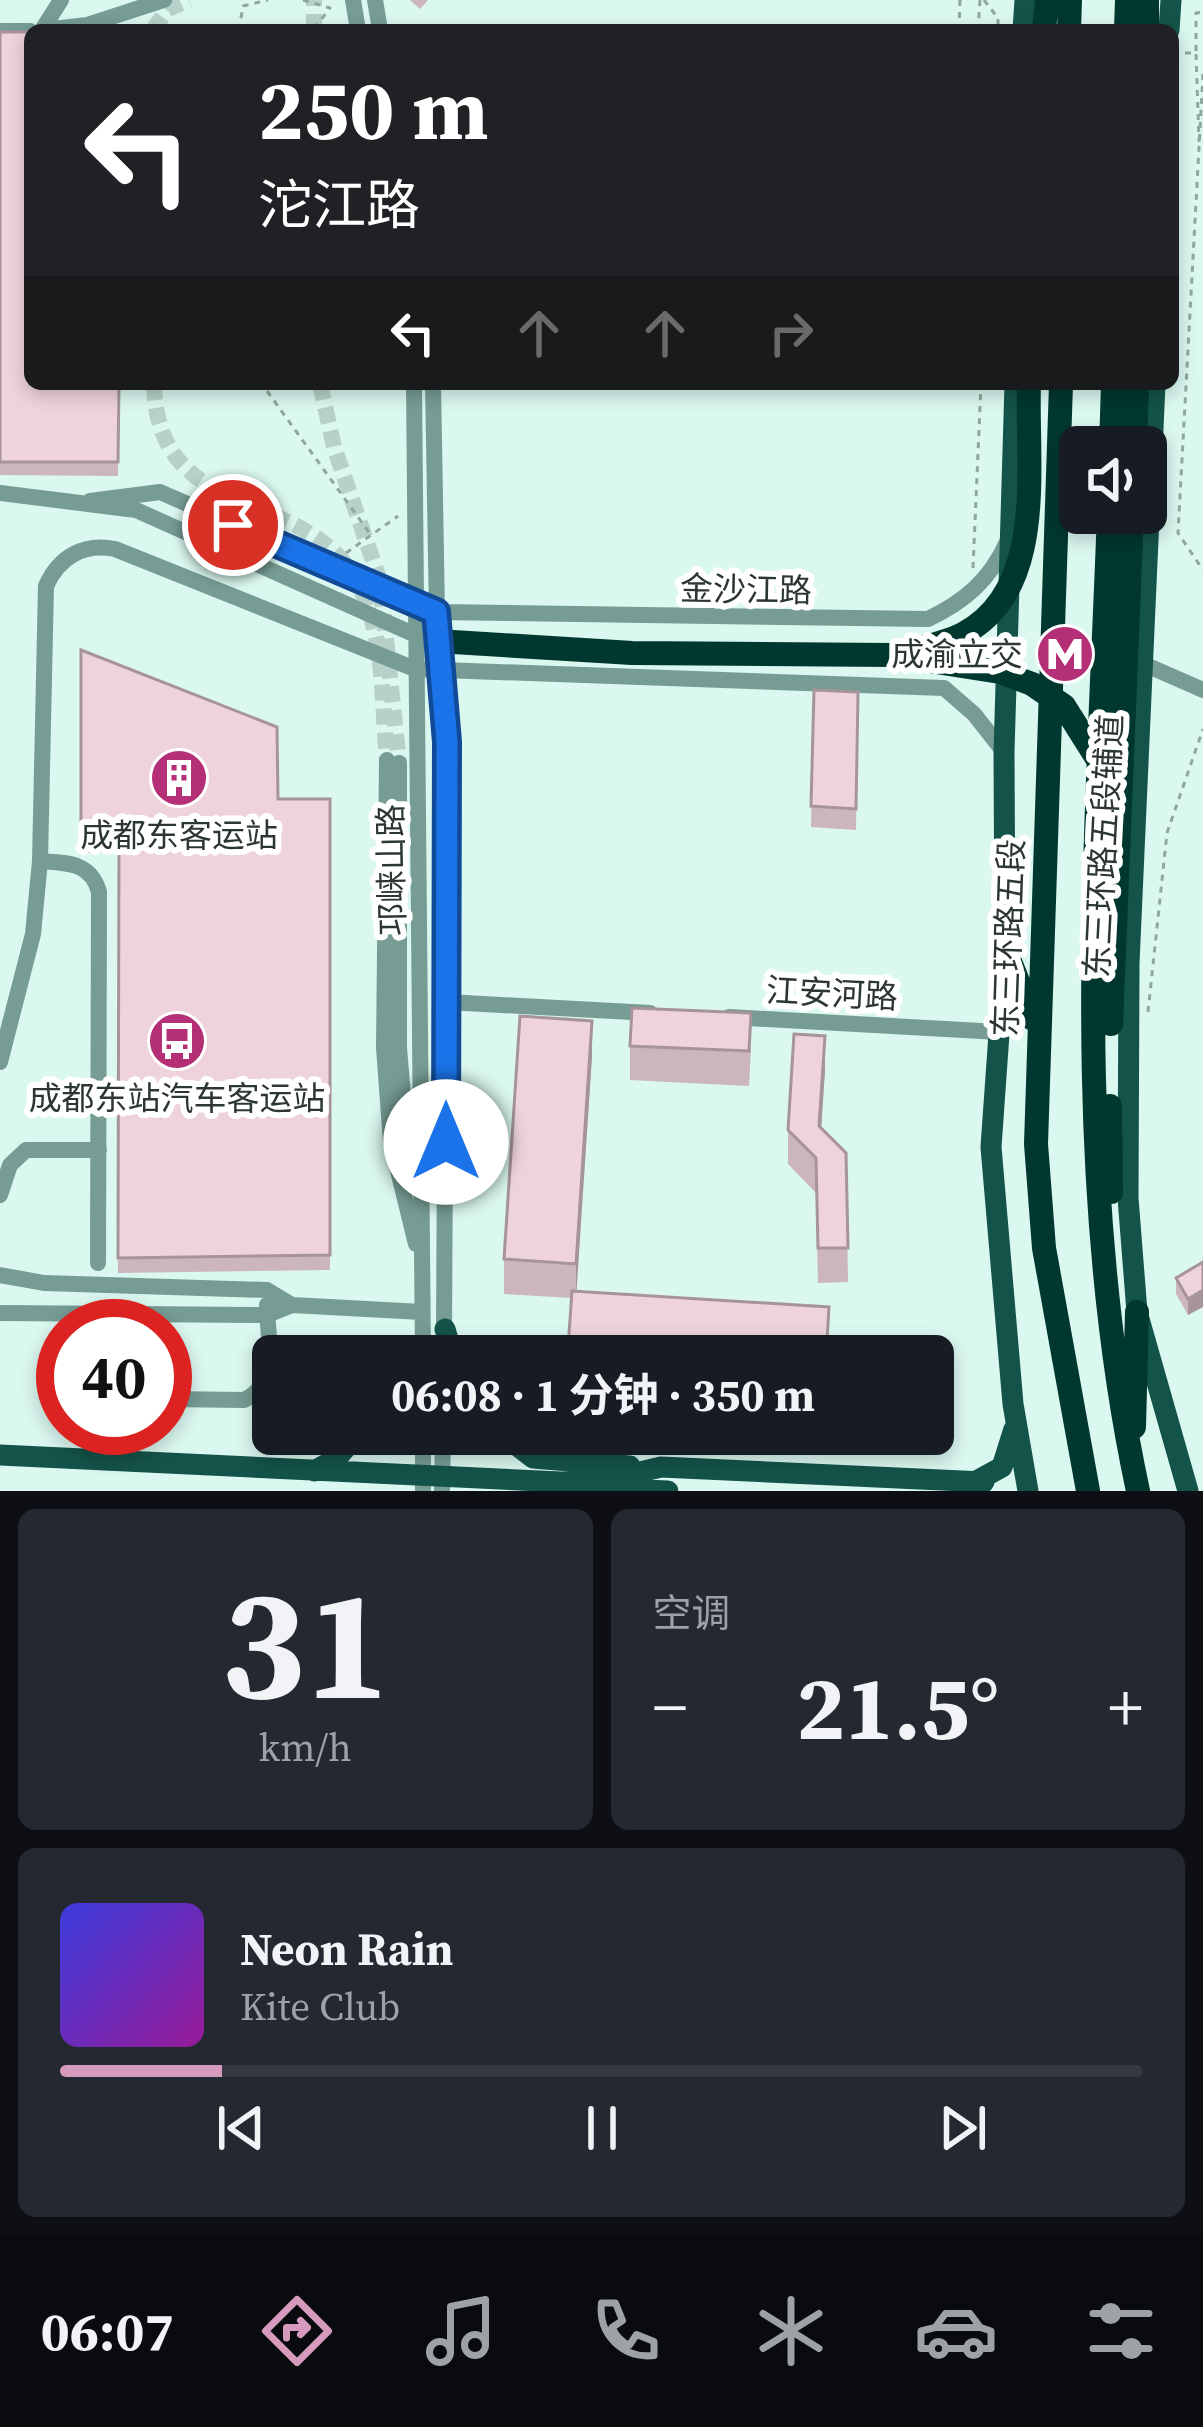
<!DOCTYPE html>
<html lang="zh">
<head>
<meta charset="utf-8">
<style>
  :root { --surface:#171b24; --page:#242831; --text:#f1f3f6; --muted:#9ea1a6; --line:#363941; --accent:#d69bbc }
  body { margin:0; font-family:"Source Serif 4","Noto Sans SC",serif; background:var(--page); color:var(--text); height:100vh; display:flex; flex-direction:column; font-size:45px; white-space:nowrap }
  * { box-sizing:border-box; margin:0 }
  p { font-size:39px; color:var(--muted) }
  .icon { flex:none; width:66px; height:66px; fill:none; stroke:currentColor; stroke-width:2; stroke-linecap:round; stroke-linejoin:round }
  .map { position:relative; height:1491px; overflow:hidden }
  .side { display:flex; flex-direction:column; gap:18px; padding:18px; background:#0d0f14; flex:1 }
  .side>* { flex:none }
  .top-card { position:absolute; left:24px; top:24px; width:1155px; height:366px; border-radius:18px; box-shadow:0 6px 18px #0003; background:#202124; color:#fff; overflow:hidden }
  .tools { position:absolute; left:1059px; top:426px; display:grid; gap:24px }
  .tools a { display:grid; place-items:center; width:108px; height:108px; border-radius:18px; background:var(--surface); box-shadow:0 6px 18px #0003; font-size:60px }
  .speed { position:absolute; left:36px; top:1299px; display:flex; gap:24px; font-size:60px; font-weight:700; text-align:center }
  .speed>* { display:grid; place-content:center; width:156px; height:156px; border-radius:50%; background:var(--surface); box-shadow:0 6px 18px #0003; line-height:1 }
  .speed .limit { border:18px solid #d22; background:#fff; color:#111 }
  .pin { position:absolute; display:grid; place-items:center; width:102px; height:102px; color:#fff; margin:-51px; border:6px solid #fff; border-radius:50%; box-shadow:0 3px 12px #0007 }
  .me { position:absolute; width:132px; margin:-66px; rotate:0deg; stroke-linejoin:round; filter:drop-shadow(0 0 9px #0008) }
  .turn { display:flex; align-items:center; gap:42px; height:252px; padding:0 36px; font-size:54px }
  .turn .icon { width:156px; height:156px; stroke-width:2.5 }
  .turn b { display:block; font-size:84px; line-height:102px }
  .lanes { display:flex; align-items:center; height:114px; padding:0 36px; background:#0003; justify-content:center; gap:60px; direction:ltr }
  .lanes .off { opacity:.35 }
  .big { font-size:90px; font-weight:700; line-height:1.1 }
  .side .widget { flex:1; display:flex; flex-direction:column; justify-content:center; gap:18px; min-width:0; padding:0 42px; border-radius:18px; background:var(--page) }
  .side .dial { align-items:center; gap:0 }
  .dial b { font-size:156px; line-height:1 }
  .song { display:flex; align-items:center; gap:36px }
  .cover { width:144px; height:144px; border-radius:18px; background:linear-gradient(135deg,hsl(240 70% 55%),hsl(300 70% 35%)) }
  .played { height:12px; border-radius:6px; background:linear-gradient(90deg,var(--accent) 15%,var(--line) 15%) }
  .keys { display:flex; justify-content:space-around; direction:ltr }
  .heat { display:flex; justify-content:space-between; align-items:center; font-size:66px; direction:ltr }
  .side .tiles { flex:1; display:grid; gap:18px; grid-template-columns:1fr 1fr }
  .widget:last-child { grid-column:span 2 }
  .trip { position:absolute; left:252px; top:1335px; width:702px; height:120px; border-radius:18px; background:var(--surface); box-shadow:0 6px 18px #0003; font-weight:700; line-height:120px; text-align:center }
  .tabs { display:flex; height:192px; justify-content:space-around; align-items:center; background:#090b0e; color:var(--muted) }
  .tabs .icon { width:84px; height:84px }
  .tabs .current { color:var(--accent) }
  .tabs b { font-size:54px; color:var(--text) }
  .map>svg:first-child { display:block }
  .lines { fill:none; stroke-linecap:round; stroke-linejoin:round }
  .minor-tunnel { stroke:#b7d1ca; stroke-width:16; stroke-dasharray:16 8; stroke-linecap:butt }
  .path { stroke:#90a6a0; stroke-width:3; stroke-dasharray:6 6; stroke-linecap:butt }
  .minor { stroke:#769c93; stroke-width:16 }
  .major { stroke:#145349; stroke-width:21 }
  .highway { stroke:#00382f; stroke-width:24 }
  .wall { fill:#cdb5be }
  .shaded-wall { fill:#a7949b }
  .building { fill:#eed3dd; stroke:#a7949b; stroke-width:3 }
  .route-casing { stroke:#114b97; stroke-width:30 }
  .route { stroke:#1a73e8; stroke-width:21 }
  .labels { text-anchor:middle; stroke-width:12; stroke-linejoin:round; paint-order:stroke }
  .street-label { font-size:33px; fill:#2c3734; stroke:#fff }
  .poi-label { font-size:33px; fill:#2c3734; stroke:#fff }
</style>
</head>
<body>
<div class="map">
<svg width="1203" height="1491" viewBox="0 0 1203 1491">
  <rect width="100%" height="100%" fill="#daf7f0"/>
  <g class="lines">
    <!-- minor-tunnel -->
    <path class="minor-tunnel" d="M153,30L168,9L189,0
      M314,30V0
      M154,384C157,521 293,488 350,570C386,623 381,699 387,760
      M320,384L334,447L380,581L399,763"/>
    <!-- path -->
    <path class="path" d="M303,0L330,8L313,30
      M984,0L998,18V30
      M239,30L243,6L268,0
      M959,30L960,0
      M978,30L980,0
      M1196,51V13L1203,12
      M1173,53H1196L1199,142
      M1203,74L1178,533L1203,570
      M267,391L371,535
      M346,553L398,516
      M973,568L981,384
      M1148,1012L1167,833L1203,729"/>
    <!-- minor -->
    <path class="minor" d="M353,0L358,30
      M375,0L380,30
      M42,30L61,0
      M45,30L87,25L164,0
      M0,31H30
      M414,384L423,1356
      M433,384L438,671L447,742L444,1337
      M0,493L136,510L420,637
      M90,501L160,492L436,612L928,619C964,602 990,580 1007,542
      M1146,665L1203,690
      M387,760L384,1048L391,1142L416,1244
      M399,763V1048L410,1178
      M40,861C67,863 91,862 99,892L98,1263
      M447,1002L650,1013
      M729,1017L999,1032
      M0,1062L33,934L40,861L46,586C59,557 83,543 115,549L415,669L944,688L974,714L1004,752
      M0,1195L10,1165L26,1150H99
      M0,1275L44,1283L267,1290L292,1305L422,1312
      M0,1313L267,1315L292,1305
      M165,1399L244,1400C281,1382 267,1339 267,1305
      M114,1460V1428
      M423,1491V1434
      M442,1491L443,1434"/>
    <!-- major -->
    <path class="major" d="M1023,30L1025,0
      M1169,30L1171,0
      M1015,384L1004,752L1005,949L991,1147L1013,1404L1028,1491
      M1155,384L1129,963L1128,1198L1137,1312L1188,1491
      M445,1329L453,1356
      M502,1434L533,1458L630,1466
      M0,1455L561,1482H598L661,1467L984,1482
      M314,1471L336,1459L358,1434
      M971,1484L1002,1467L1014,1429
      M602,1488L668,1491"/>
    <!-- highway -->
    <path class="highway" d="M1044,30L1047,0
      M1069,30L1070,0
      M1126,30L1127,0
      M1147,30V0
      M1061,384L1036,1144L1044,1248L1088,1491
      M1111,447L1113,384
      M1135,447L1137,384
      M1109,513C1097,839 1069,1170 1138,1491
      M437,641L632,653L891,655L1000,672L1032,684L1064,706L1098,760
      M900,653C921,648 943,644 963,634C1048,590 1026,464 1029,384
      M1005,949L1033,1019
      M1111,1024L1132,513
      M1110,1106L1111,1192
      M1134,1427L1137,1312"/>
  </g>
  <!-- wall -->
  <path class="wall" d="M410,0H428L420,9Z
    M0,32L119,384L118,476L0,475Z
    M81,650L278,799H330V1270L118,1273L119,853H81Z
    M814,690L858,692L856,830L811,827Z
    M630,1046L751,1048L749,1086L630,1080Z
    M592,1056L576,1291L829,1342L828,1356H568L571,1298L504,1294V1259Z
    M825,1070L821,1128L846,1153L848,1282L818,1283L816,1193L788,1164V1130Z
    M1203,1262L1188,1315L1176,1294V1278Z"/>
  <!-- shaded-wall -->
  <path class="shaded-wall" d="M592,1021V1056L576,1299V1264Z
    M825,1036V1070L819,1161V1126Z
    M1203,1290V1307L1188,1315V1299Z"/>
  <!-- building -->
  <path class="building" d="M0,32H30V384H119L118,462H0Z
    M81,650L277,727L278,799H330V1255L118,1258L119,838H81Z
    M814,690L858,692L856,809L811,806Z
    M632,1008L751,1013L749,1051L630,1046Z
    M520,1016L592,1021L576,1264L504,1259Z
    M794,1034L825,1036L819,1126L846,1153L848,1248H818L816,1158L788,1130Z
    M1203,1262V1290L1188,1299L1176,1278Z
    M572,1291L829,1307L826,1356H685L568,1348Z"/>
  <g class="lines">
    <!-- route casing -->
    <g class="route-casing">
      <path id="route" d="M233,525L436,612L447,742L446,1142"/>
    </g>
    <!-- route -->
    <use href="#route" class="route"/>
  </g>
  <!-- icons -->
  <defs>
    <g id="metro-disc" transform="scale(3)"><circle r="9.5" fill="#b42f75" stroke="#fff"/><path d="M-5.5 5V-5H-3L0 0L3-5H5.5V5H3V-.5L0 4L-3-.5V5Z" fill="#fff"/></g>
    <g id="building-disc" transform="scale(3)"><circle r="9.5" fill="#b42f75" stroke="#fff"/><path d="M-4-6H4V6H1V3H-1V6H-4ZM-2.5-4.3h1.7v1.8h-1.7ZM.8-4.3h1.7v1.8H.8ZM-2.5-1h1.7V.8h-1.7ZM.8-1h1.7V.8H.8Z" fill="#fff"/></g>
    <g id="bus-disc" transform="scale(3)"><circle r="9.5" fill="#b42f75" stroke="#fff"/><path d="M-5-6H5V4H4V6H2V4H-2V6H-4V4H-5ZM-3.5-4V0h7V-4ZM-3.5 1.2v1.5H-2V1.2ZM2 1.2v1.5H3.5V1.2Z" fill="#fff"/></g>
  </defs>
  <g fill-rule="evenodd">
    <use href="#metro-disc" x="1065" y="654"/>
    <use href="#building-disc" x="179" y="778"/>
    <use href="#bus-disc" x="177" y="1041"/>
  </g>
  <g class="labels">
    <!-- street labels -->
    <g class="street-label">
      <text transform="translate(746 589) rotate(1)" y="12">金沙江路</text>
      <text transform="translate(1103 846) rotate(-87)" y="12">东三环路五段辅道</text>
      <text transform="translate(391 870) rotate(-91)" y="12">邛崃山路</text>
      <text transform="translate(1008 938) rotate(-88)" y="12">东三环路五段</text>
      <text transform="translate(832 993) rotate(3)" y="12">江安河路</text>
    </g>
    <!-- poi labels -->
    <g class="poi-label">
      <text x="1023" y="666" text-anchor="end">成渝立交</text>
      <text x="179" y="847">成都东客运站</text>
      <text x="177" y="1110">成都东站汽车客运站</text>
    </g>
  </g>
</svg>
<div class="tools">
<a><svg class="icon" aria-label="sound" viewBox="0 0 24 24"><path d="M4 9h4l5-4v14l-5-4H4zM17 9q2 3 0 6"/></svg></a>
</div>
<div class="speed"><div class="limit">40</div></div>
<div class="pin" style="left:233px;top:525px;background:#d93025"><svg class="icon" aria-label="arrive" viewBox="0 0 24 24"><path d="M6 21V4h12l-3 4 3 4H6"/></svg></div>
<svg class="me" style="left:446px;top:1142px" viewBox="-20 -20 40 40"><circle r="19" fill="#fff"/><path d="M0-13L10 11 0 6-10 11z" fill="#1a73e8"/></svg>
<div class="trip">06:08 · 1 分钟 · 350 m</div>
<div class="top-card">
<div class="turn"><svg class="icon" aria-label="left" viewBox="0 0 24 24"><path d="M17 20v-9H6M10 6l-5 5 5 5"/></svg><div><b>250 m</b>沱江路</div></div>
<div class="lanes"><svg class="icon" aria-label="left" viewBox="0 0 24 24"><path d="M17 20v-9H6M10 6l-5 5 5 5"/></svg><svg class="icon off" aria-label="ahead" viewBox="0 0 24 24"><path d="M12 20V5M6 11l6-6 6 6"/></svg><svg class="icon off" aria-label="ahead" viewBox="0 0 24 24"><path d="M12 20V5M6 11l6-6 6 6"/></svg><svg class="icon off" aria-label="right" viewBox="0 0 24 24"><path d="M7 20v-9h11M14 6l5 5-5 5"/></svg></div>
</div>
</div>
<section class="side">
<div class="tiles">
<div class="widget dial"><b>31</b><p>km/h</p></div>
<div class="widget"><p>空调</p>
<div class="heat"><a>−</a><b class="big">21.5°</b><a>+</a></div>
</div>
<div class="widget">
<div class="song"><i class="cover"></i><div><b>Neon Rain</b><p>Kite Club</p></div></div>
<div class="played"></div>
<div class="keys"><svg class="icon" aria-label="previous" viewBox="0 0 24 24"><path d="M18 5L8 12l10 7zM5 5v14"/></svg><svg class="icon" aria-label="pause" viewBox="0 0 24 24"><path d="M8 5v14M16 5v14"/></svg><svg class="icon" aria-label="next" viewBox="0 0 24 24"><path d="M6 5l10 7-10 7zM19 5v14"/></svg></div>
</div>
</div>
</section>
<nav class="tabs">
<b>06:07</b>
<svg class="icon current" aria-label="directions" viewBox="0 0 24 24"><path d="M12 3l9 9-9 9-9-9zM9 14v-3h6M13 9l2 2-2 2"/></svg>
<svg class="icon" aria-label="music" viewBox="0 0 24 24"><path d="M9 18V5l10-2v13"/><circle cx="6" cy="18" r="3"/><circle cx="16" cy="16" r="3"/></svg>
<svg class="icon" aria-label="phone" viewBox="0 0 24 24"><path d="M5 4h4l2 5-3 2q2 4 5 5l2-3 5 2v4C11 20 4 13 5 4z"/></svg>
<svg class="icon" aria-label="climate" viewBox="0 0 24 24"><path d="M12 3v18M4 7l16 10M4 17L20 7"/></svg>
<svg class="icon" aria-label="car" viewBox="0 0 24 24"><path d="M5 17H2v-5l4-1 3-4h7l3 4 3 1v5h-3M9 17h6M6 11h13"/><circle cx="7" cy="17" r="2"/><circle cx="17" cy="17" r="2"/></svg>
<svg class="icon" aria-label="filters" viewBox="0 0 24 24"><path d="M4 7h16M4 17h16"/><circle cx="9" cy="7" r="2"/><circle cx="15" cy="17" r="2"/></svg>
</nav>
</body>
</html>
